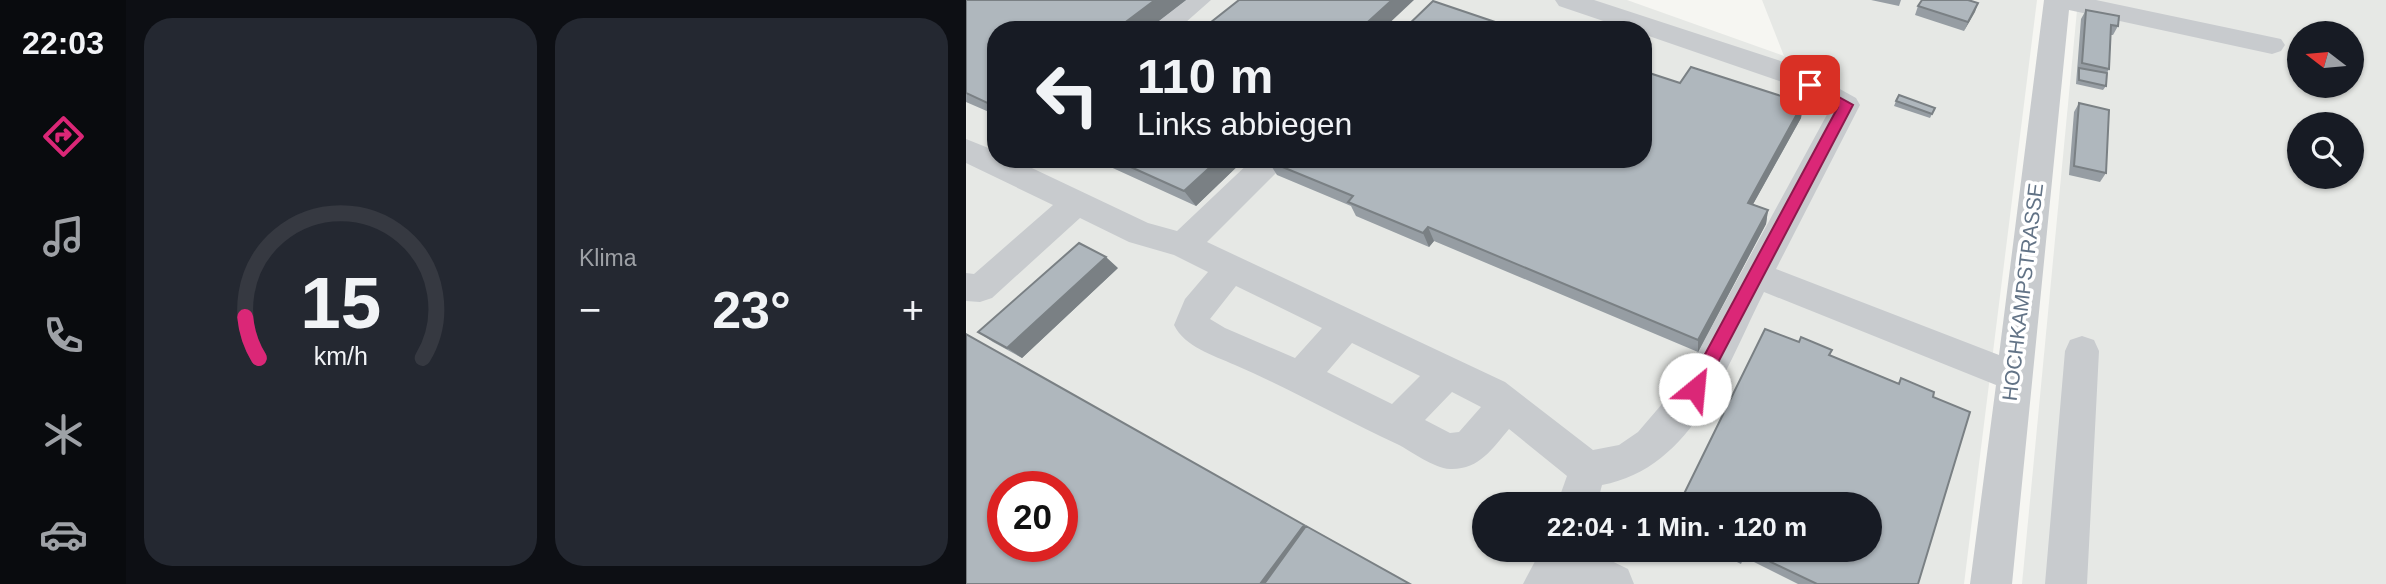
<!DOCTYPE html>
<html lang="de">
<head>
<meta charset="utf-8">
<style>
  :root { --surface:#171b24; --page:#242831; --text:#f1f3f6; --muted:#9ea1a6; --line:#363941; --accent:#db2777 }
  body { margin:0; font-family:Helvetica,sans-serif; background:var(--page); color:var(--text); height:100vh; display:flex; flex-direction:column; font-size:26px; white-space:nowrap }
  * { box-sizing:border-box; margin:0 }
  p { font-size:23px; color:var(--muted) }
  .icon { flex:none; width:38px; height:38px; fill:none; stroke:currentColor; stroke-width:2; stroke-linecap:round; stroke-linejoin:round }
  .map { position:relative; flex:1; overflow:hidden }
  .panel { display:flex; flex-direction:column; gap:18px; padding:18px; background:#0d0f14; width:840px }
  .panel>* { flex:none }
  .banner { position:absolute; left:21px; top:21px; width:665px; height:147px; border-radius:28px; box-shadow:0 2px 5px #0004; background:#171b24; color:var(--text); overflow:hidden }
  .needle { width:46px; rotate:286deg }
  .controls { position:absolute; left:1321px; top:21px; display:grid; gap:14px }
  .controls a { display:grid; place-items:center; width:77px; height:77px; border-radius:50%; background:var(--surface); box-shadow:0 2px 5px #0004; font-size:35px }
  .speed { position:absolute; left:21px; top:471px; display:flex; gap:14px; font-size:35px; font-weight:700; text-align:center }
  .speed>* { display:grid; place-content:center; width:91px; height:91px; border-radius:50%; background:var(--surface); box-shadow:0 2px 5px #0004; line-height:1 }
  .speed .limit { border:10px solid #d22; background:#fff; color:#111 }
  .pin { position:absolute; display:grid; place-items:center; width:60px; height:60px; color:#fff; margin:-30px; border-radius:14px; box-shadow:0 4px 10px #0006 }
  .me { position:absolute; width:77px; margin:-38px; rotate:28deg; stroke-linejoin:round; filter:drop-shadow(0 0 5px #0008) }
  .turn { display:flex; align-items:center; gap:24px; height:147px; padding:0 35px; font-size:32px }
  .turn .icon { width:91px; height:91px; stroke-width:2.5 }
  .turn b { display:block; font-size:49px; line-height:60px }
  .big { font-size:52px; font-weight:700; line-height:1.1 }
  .panel .widget { flex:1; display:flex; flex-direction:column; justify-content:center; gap:10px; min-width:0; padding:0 24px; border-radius:28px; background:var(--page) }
  .panel .dial { align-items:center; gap:0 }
  .dial svg { height:182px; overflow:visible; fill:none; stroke:var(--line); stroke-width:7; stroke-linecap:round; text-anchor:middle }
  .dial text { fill:var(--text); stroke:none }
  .heat { display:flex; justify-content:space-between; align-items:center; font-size:38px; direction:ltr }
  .panel .tiles { flex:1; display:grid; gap:18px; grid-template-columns:repeat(2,1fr) }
  .trip { position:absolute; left:506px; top:492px; width:410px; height:70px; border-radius:35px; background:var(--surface); box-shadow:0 2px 5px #0004; font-weight:700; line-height:70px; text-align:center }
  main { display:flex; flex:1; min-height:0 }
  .tabs { display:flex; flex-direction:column; width:126px; justify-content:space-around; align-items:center; background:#090b0e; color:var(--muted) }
  .tabs .icon { width:49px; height:49px }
  .tabs .selected { color:var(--accent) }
  .tabs b { font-size:32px; color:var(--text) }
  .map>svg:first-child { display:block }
  .built { fill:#e6e8e5; fill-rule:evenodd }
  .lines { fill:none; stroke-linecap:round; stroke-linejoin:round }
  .minor { fill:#c8cbce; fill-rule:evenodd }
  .wall { fill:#969da3 }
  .shaded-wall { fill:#7a8084 }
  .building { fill:#afb7bd; stroke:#7a8084; stroke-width:2; fill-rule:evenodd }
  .route { fill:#db2777; stroke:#8e194d; stroke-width:2 }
  .labels { text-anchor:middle; stroke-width:7; stroke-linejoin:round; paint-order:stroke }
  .street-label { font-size:21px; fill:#627386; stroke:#fff }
</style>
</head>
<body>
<main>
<nav class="tabs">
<b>22:03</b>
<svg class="icon selected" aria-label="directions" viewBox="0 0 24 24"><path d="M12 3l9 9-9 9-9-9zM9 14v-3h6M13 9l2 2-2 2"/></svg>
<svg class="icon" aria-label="music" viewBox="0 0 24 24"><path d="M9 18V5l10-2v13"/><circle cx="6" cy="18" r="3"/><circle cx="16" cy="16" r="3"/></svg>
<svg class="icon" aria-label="phone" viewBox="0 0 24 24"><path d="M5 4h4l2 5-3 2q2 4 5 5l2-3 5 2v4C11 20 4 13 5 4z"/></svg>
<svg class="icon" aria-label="climate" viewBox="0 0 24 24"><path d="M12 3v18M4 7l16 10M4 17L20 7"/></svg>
<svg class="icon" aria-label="car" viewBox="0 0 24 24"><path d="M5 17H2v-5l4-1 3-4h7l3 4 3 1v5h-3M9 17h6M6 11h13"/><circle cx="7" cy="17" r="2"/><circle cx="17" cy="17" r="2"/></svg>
</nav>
<section class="panel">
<div class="tiles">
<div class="widget dial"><svg viewBox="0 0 100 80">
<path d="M14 69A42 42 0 1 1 86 69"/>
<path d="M14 69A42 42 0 0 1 8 51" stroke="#db2777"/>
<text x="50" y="56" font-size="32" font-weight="700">15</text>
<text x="50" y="72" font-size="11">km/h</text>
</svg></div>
<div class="widget"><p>Klima</p>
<div class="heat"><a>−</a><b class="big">23°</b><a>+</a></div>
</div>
</div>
</section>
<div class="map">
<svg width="1420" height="584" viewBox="0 0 1420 584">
  <rect width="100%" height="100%" fill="#f6f6f2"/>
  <!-- built -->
  <path class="built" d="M0,0H661L818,56L796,0H1071L998,584H0ZM30,30H677V159H30ZM37,486H96V546H37ZM518,504H903V550H518Z
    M1112,0H1420V584H1056ZM1334,33H1386V86H1334ZM1334,124H1386V177H1334Z"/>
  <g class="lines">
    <!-- minor -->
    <path class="minor" d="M216,0H245L211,30H181Z
      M589,0H628L836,68L890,98L894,105L810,269L1033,355L1078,0H1130L1315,39L1319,45L1315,51L1306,54L1103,10L1046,584H1004L1030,385L798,292C761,365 728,468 636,485L631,504H591L601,476L543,429C526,449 513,470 484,469C467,468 447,452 431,444C377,419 324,389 269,365C247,355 219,347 208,325L219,299L242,272L208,255L163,242L114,218L26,298L14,302L0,301V273L8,274L87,205L0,163V139L30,151V159H47L182,223L211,231L287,159H321L316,167L241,242L539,382L627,450L653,445L672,432L708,390L739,339L864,109L816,82L677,34V30H664L593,6ZM270,286L356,328L329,358L259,328L244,319ZM386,343L454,376L426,404L361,372ZM486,392L515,407L493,432L484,433L459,420Z
      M1116,336L1128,340L1133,351L1121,584H1079L1099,351L1104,340Z
      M575,550H623L662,569L668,584H557Z"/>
  </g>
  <!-- wall -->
  <path class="wall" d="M0,0H220L181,30H30V115L0,102Z
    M905,0H935L933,6Z
    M1012,3L998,31L949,15L952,6Z
    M1120,10L1152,26L1147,35H1145L1143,69L1141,73L1140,86L1137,90L1110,84L1115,19Z
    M714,83L837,103L835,118L787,204L802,210L800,224L732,352L468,241L463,247L390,216L385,206L311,175L302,161Z
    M930,101L969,108L964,118L928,106Z
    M1113,103L1140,173L1134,182L1103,175L1108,112Z
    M127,159H279L230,206Z
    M152,268L56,358L27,342L12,332Z
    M833,342L866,350L864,355L932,383L935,378L967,397L952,584H832L778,557L775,564L746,550H903Z"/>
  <!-- shaded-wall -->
  <path class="shaded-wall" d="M189,0H220L181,30H149Z
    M426,0H448L416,30H393Z
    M1012,3L1009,12L998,31L1002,22Z
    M837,103L835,118L780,217L782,203Z
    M253,159H279L230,206L218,191Z
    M802,210L800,224L732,352V340Z
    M462,227L468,241L463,247L457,233Z
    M140,257L152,268L56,358L41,348Z
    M338,525L350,533L312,584H294Z"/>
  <!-- building -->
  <path class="building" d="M0,0H189L149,30H30V107L0,93Z
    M273,0H426L393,30H235Z
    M956,0H1002L1012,3L1002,22L952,6Z
    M467,1L544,27L547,23L568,30H437Z
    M1120,10L1153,16L1152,26L1145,25L1143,69L1116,63Z
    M725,67L837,103L782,203L802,210L732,340L462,227L457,233L382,202L387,196L302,161L303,159H677V71L714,83Z
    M1113,68L1141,73L1140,86L1113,80Z
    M933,95L969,108L966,114L930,101Z
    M1113,103L1143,110L1140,173L1108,166Z
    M147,159H253L218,191Z
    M113,243L140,257L41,348L12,332Z
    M799,329L833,342L835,337L866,350L863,355L933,384L935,378L968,392L967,397L1004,412L952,584H851L780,550L777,557L763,550H903V504H713Z
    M0,334L338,525L294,584H0ZM37,486H96V546H37Z
    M340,526L444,584H298Z"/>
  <!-- route -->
  <path class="route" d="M844,81L887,105L735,395L729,397L723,395L720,389L723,384L872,107L840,88V82Z"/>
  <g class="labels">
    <!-- street labels -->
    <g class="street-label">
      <text transform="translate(1057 292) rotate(-83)" y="7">HOCHKAMPSTRASSE</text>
    </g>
  </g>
</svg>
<div class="controls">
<a><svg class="needle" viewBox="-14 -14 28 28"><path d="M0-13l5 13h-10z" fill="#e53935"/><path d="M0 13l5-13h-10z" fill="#9ea1a6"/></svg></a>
<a><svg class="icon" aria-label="search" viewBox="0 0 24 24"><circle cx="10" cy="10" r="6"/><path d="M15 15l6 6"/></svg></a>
</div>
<div class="speed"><div class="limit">20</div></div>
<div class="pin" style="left:844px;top:85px;background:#d93025"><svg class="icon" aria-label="arrive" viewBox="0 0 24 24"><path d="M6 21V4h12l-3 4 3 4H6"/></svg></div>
<svg class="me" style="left:729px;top:389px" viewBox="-20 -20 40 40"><circle r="19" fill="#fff"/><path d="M0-13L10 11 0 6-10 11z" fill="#db2777"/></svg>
<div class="trip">22:04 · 1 Min. · 120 m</div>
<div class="banner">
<div class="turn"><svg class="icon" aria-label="left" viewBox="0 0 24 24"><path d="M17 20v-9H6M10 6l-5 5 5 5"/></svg><div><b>110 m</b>Links abbiegen</div></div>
</div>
</div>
</main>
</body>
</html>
